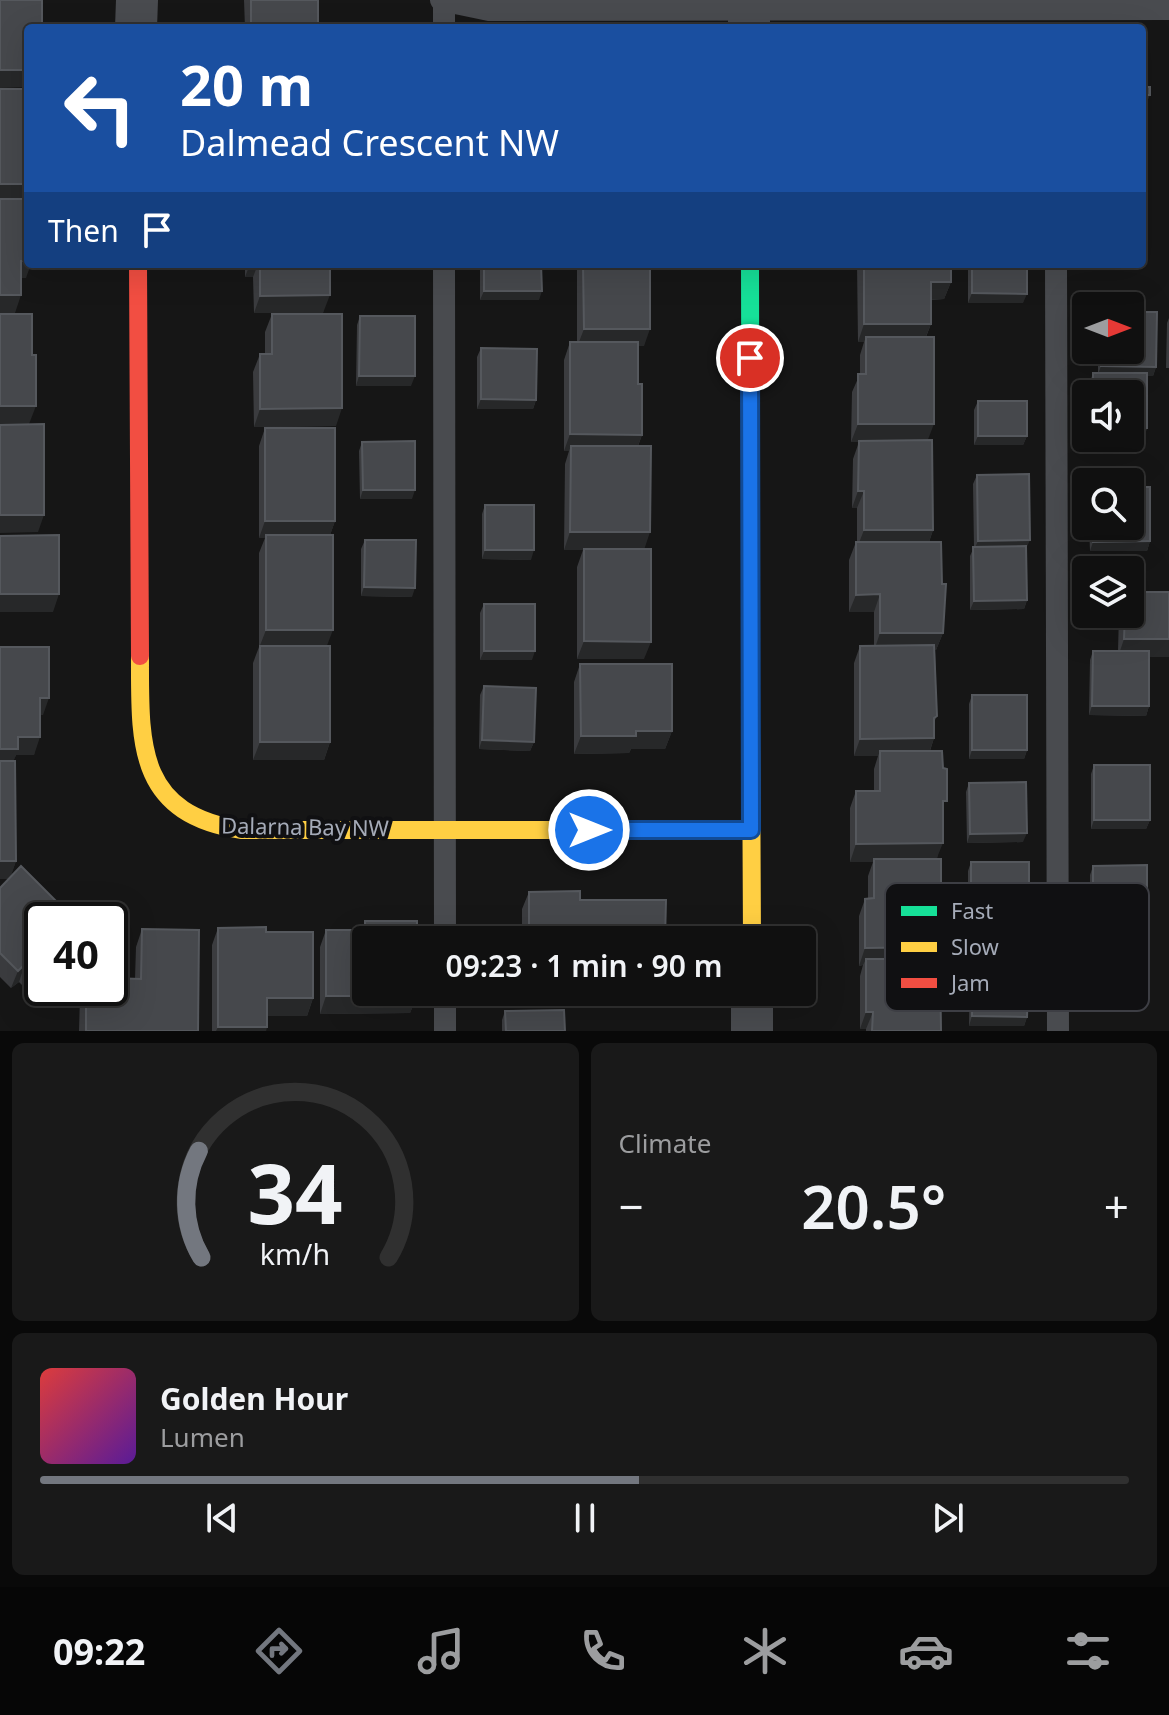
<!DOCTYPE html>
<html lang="en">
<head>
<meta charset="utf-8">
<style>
  :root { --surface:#101010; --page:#191919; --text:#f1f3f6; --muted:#9c9d9f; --line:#303030; --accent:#73777f }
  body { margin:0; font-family:"Noto Sans",sans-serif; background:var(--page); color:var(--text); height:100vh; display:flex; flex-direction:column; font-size:30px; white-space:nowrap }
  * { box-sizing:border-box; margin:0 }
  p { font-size:26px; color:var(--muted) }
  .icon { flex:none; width:44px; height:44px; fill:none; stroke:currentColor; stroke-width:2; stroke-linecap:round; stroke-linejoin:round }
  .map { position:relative; height:1031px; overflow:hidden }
  .details { display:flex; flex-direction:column; gap:12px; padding:12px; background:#090909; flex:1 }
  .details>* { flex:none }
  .banner { position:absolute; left:24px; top:24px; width:1122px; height:244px; border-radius:8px; box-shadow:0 8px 32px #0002,0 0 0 2px var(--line); background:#1a4fa0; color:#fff; overflow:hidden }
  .needle { width:52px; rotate:90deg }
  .tools { position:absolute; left:1072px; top:292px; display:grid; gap:16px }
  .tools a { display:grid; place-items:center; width:72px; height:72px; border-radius:8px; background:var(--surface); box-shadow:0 8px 32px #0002,0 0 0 2px var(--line); font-size:40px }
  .speed { position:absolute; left:24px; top:902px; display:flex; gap:16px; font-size:40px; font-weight:700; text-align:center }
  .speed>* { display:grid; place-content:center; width:104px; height:104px; border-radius:50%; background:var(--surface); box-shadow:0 8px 32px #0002,0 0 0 2px var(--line); line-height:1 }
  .speed .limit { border:4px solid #111; border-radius:12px; background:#fff; color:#111 }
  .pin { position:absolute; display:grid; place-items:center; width:68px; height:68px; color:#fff; margin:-34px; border:4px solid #fff; border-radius:50%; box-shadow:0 2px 8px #0007 }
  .me { position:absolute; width:88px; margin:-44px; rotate:90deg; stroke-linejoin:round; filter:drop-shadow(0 0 6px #0008) }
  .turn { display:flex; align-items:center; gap:28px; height:168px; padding:0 24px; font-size:36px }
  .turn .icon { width:104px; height:104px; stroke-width:2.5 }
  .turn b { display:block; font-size:56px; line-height:68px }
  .then { display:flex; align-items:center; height:76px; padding:0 24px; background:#0003; gap:16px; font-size:30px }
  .big { font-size:60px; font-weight:600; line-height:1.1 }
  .details .tile { flex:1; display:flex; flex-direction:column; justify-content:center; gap:12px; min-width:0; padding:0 28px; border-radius:12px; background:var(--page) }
  .details .dial { align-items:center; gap:0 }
  .dial svg { height:208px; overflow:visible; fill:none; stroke:var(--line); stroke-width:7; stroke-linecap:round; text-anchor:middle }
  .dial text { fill:var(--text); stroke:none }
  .song { display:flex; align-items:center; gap:24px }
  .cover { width:96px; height:96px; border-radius:12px; background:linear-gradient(135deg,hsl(0 70% 55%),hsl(270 70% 35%)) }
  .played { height:8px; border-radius:4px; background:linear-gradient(90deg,var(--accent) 55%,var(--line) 55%) }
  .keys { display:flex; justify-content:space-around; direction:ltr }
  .heat { display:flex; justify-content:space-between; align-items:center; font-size:44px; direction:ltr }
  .details .tiles { flex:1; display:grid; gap:12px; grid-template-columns:1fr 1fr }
  .tile:last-child { grid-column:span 2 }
  .trip { position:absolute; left:352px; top:926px; width:464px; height:80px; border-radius:8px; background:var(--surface); box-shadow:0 8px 32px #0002,0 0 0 2px var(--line); font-weight:600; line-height:80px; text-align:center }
  .dock { display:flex; height:128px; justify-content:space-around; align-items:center; background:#060606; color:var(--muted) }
  .dock .icon { width:56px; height:56px }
  .dock .selected { color:var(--accent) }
  .dock b { font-size:36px; color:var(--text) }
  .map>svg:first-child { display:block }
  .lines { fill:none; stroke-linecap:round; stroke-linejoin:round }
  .lane { stroke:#494b4f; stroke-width:22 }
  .street { stroke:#494b4f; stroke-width:42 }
  .fast { stroke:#16e098; stroke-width:18 }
  .slow { stroke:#ffcf43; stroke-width:18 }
  .jam { stroke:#f24e42; stroke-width:18 }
  .wall { fill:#3b3c3f }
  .shaded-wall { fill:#272829 }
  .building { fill:#46484c; stroke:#55585d; stroke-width:2 }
  .route-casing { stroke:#114b97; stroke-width:20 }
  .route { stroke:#1a73e8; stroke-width:14 }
  .labels { text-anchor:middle; stroke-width:8; stroke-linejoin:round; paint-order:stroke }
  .street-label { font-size:22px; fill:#a5abb8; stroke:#101012 }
  .key { fill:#101012; stroke:#3d3e44; stroke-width:2 }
  .key-label { font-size:22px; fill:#a5abb8 }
</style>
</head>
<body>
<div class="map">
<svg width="1169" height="1031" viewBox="0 0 1169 1031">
  <rect width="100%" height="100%" fill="#161616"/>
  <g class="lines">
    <!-- lane -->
    <path class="lane" d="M441,0L489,10L1169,9
      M444,1V28
      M444,264L445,940
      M1056,264L1058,1031
      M445,1031V992"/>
    <!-- street -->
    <path class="street" d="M749,0V28
      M136,28L137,0
      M752,992V1031"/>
    <!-- fast -->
    <path class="fast" d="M750,264L751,732
      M622,830H751"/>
    <!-- slow -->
    <path class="slow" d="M140,656C140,744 136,814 242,830H622
      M751,732L752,940"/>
    <!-- jam -->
    <path class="jam" d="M138,264L140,656"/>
  </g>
  <!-- wall -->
  <path class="wall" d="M244,0H318V28H245Z
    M245,264H330L323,313H254L253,277H245Z
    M480,264H541L539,300H480Z
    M577,264H650L644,346H638V384L642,435L638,446L644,549V659H577V567L583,550H564L565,464L569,451H564V360L570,342H577Z
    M857,264H951V282L944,299L931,300V324L926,337L928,440L933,530L929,542L943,633L936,650H935L937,716L934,722V738L930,751L943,813L937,859V959L941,1031H866V1029H860V976L863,965L859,966V916L865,899H868V876L873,862H850V808L856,791H874V769L878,756H854V663L860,646L874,645V612H849V560L856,542H857V508H852L853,459L859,442H851L852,392L860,374V355L864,342H858Z
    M968,264H1027L1023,303H968Z
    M272,314L336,426L254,427L253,372L260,354H265V332Z
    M360,316L411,386H356L357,325Z
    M1169,318V368H1166L1167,323Z
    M481,348L536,400L533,409H477V357Z
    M1098,350H1130L1156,367L1153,376H1147V428L1144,437H1130V394H1090V382L1093,373H1098Z
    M978,401L1027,436L1023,445H974V410Z
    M265,428L335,521L330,535L327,646L330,742L324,760H253V663L259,647V553L265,538H259V446Z
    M362,442L412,499H360L359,451Z
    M977,475L1026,549L1027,600L1024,609L970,610V556L974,547L973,484Z
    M485,505L531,560L482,559V514Z
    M1089,526H1130L1150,541L1147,551H1090Z
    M365,540L412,597L361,596V549Z
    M484,604L532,660H480V613Z
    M1119,614H1130L1169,657H1149V706L1146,716L1089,715L1090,660L1093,651H1118Z
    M0,647L43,715H40L34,755H16L13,761L16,861L10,877L42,920V988H51L38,1001L19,982L11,988L0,977V888L9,879H0Z
    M580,664L672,731L665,749H631L629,753L574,754V682Z
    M484,686L534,742L530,751L479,749L480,695Z
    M972,695L1027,750L1024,759H969V704Z
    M1094,765L1150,820L1146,829H1091V774Z
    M969,783L1023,842L967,843L966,792Z
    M971,862L1029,923L1026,932H968V871Z
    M1093,866L1144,943H1090V875Z
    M529,892L580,900L665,940H522V909Z
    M365,921L417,996L410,1013L320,1014V947L326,930H362Z
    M218,928L266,932L313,998L307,1016H267L266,1031H212V945Z
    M142,929L198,1031H79L80,996L83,988H110L135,979L136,947Z
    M973,964L1027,1017L1024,1026H969L970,973Z
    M548,992H586L577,1001H557Z
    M505,1011L565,1031H502V1020Z"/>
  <!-- shaded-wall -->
  <path class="shaded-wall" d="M0,70H28V87L0,88Z
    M1142,95H1150L1146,104H1142Z
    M0,184H28V202H0Z
    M1142,256H1147L1143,265L1089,266V264H1142Z
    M21,261H28V264H31L26,278H15Z
    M250,264H258L253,277H245Z
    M357,264H409L407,267H356Z
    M931,282H951L944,299L924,300Z
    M484,291H542L539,300H480Z
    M972,293L1027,294L1023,303H968Z
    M0,295H21L15,313H0Z
    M330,295L323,313H254L260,296Z
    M864,324H931L924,341L866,337L864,342H858Z
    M584,329H650L644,346L577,347Z
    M1101,366L1156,367L1153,376L1098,375Z
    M359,376H415L411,386H356Z
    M481,399L536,400L533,409H477Z
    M0,406H36L29,424H0Z
    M342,408L336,426L254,427L260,409Z
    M858,424H934L927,442H851Z
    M1130,428H1147L1144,437H1130Z
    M570,434L642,435L635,453L571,446L569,451H564Z
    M978,436H1027L1023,445H974Z
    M363,490H415L412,499H360Z
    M858,491H864L857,508H852Z
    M0,515H44L38,532L0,533Z
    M265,521H335L329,538L266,535L265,538H259Z
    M864,530H933L927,548H857Z
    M570,532H650L644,550H564Z
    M1030,540L1026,549L974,550L978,541Z
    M1150,541L1147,551H1090L1093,542Z
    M485,550H534L531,560L482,559Z
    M364,587L415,588L412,597L361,596Z
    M0,594H59L53,612H0Z
    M880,594L874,612H849L856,595Z
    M1027,600L1024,609L970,610L974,601Z
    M266,630H333L326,648H259Z
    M880,633H943L936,650L874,651Z
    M1124,639H1169V657H1118Z
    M584,641L651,642L644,659H577Z
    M484,651H535L532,660H480Z
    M40,698H49L43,715H34Z
    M1092,706H1149L1146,716L1089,715Z
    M636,731H672L665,749H631L629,753L574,754L581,736Z
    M18,737H40L34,755H16L11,767H0V749Z
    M934,738L928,756L880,751L878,756H854L860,739Z
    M482,740L534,742L530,751L479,749Z
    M260,742H330L324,760H253Z
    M972,750H1027L1024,759H969Z
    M1094,820H1150L1146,829H1091Z
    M1027,833L1023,842L967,843L970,834Z
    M943,843L936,860L874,859L873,862H850L856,844Z
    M0,861H16L10,879H0Z
    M971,923H1029L1026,932H968Z
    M1147,933L1144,943H1090L1093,934Z
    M941,947L935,965L866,959L863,965L859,966L865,948Z
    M25,964L19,982L11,988L18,971Z
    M43,988H51L38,1001Z
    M560,992H586L577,1001H557Z
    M326,996H417L410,1013L320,1014Z
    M267,998H313L307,1016H261Z
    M866,1012H873L866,1029H860Z
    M972,1016L1027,1017L1024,1026H969Z
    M218,1027H267L266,1031H216Z"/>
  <!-- building -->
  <path class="building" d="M0,0H42V28H28V70H0Z
    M251,0H318V28H251Z
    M1142,87H1150V95H1142Z
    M0,89H28V184H0Z
    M1142,107H1144V138H1142Z
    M1142,196H1147V256H1142Z
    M0,199H28V261H21V295H0Z
    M260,264H330V295L260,296Z
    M484,264H541L542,291H484Z
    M583,264H650V329H584Z
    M864,264H951V282H931V324H864Z
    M972,264H1027V294L972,293Z
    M1130,312H1157L1156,367L1101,366V350H1130Z
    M0,314H32V355H36V406H0Z
    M272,314H342V408L260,409V354H272Z
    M360,316H415V376H359Z
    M866,337H934V424H858V374H866Z
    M570,342H638V384H642V435L570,434Z
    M481,348L537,349L536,400L481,399Z
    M1093,373H1147V428H1130V394H1093Z
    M978,401H1027V436H978Z
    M44,424V515H0V425Z
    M265,428H335V521H265Z
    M932,440L933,530H864V491H858L859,441Z
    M415,441V490H363L362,442Z
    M571,446H651L650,532H570Z
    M1029,474L1030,540L978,541L977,475Z
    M1130,487H1150V541L1093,542V526H1130Z
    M485,505H534V550H485Z
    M59,535V594H0V536Z
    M266,535H333V630H266Z
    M365,540H416L415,588L364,587Z
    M856,542H941L942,584H946L943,633H880V594L856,595Z
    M1026,546L1027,600L974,601L973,547Z
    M584,549H651V642L584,641Z
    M1130,592H1169V639H1124L1125,614H1130Z
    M484,604H535V651H484Z
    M934,645L937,716L934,718V738L860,739V646Z
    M260,646H330V742H260Z
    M0,647H49V698H40V737H18V749H0Z
    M1093,651H1149V706H1092Z
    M580,664H672V731H636V736H581Z
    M484,686L536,688L534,742L482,740Z
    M972,695H1027V750H972Z
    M880,751H942L943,768L947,769V801H943V843L856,844V791H880Z
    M0,761H15L16,861H0Z
    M1094,765H1150V820H1094Z
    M1026,782L1027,833L970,834L969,783Z
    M874,859H941V947L865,948V899L874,898Z
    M971,862H1029V923H971Z
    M1147,865V933L1093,934V866Z
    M21,866L75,920H42V981L25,964L18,971L0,953V888Z
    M580,891V900H666L665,940H529V892Z
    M365,921H417V940H366V992H417V996H326V930H365Z
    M266,927V932H313V998H267V1027H218V928Z
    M142,929L199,930L198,1031H86V988H110V978L141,979Z
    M866,959H940L941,1031H872L873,1012H866Z
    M973,964H1029L1027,1017L972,1016Z
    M564,1010L565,1031H506L505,1011Z"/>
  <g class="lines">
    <!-- route casing -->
    <g class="route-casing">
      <path id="route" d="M589,830H751L750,358"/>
    </g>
    <!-- route -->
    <use href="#route" class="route"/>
  </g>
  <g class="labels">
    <!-- street labels -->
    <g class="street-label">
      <text transform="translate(305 827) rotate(1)" y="8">Dalarna Bay NW</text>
    </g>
  </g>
  <!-- legend -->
  <rect x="885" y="883" width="264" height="128" rx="12" class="key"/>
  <rect x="901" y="906" width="36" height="10" fill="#16e098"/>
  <rect x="901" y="942" width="36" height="10" fill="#ffcf43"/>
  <rect x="901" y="978" width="36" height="10" fill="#f24e42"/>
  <g class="key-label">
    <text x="951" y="919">Fast</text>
    <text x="951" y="955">Slow</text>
    <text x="951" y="991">Jam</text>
  </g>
</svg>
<div class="tools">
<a><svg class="needle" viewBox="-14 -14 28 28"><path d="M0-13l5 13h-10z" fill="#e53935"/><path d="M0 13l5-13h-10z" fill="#9c9d9f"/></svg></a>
<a><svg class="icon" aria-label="sound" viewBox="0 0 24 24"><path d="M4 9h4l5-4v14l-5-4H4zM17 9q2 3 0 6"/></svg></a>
<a><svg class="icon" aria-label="search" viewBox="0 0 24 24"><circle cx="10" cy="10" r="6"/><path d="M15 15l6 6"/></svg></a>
<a><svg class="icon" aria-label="layers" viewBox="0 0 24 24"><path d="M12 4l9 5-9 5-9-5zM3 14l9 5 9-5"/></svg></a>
</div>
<div class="speed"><div class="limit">40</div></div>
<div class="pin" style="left:750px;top:358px;background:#d93025"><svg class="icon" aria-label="arrive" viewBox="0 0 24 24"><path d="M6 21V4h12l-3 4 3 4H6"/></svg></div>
<svg class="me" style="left:589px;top:830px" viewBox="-20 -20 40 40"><circle r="17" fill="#1a73e8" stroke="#fff" stroke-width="3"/><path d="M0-11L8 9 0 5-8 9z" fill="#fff"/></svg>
<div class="trip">09:23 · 1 min · 90 m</div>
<div class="banner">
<div class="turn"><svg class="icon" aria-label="left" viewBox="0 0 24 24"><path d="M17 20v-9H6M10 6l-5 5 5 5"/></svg><div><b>20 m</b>Dalmead Crescent NW</div></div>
<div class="then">Then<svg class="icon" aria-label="arrive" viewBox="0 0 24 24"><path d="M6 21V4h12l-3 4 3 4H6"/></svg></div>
</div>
</div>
<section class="details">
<div class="tiles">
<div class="tile dial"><svg viewBox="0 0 100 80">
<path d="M14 69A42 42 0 1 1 86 69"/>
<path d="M14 69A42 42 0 0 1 13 28" stroke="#73777f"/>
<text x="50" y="56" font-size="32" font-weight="700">34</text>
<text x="50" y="72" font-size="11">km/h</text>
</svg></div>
<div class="tile"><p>Climate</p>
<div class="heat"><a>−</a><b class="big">20.5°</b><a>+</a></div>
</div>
<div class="tile">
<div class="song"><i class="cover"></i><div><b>Golden Hour</b><p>Lumen</p></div></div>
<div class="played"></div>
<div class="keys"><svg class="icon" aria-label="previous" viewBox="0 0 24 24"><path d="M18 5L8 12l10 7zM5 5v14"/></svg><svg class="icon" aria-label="pause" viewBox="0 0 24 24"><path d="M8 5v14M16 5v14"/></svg><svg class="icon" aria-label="next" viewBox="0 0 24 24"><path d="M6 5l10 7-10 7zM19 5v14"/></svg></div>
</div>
</div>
</section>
<nav class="dock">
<b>09:22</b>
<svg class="icon selected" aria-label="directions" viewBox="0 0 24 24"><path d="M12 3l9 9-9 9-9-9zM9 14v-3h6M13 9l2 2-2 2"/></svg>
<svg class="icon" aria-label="music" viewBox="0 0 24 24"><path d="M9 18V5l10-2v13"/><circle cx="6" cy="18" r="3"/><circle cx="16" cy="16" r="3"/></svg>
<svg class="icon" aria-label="phone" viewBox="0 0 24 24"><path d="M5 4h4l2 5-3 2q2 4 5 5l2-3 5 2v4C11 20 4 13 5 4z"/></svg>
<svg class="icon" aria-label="climate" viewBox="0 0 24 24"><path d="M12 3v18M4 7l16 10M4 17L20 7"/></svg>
<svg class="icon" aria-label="car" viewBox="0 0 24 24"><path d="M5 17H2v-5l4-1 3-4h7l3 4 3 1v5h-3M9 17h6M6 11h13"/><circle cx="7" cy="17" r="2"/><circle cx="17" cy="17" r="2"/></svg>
<svg class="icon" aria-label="filters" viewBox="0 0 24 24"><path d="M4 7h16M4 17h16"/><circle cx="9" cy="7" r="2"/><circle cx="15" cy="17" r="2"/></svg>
</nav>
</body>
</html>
